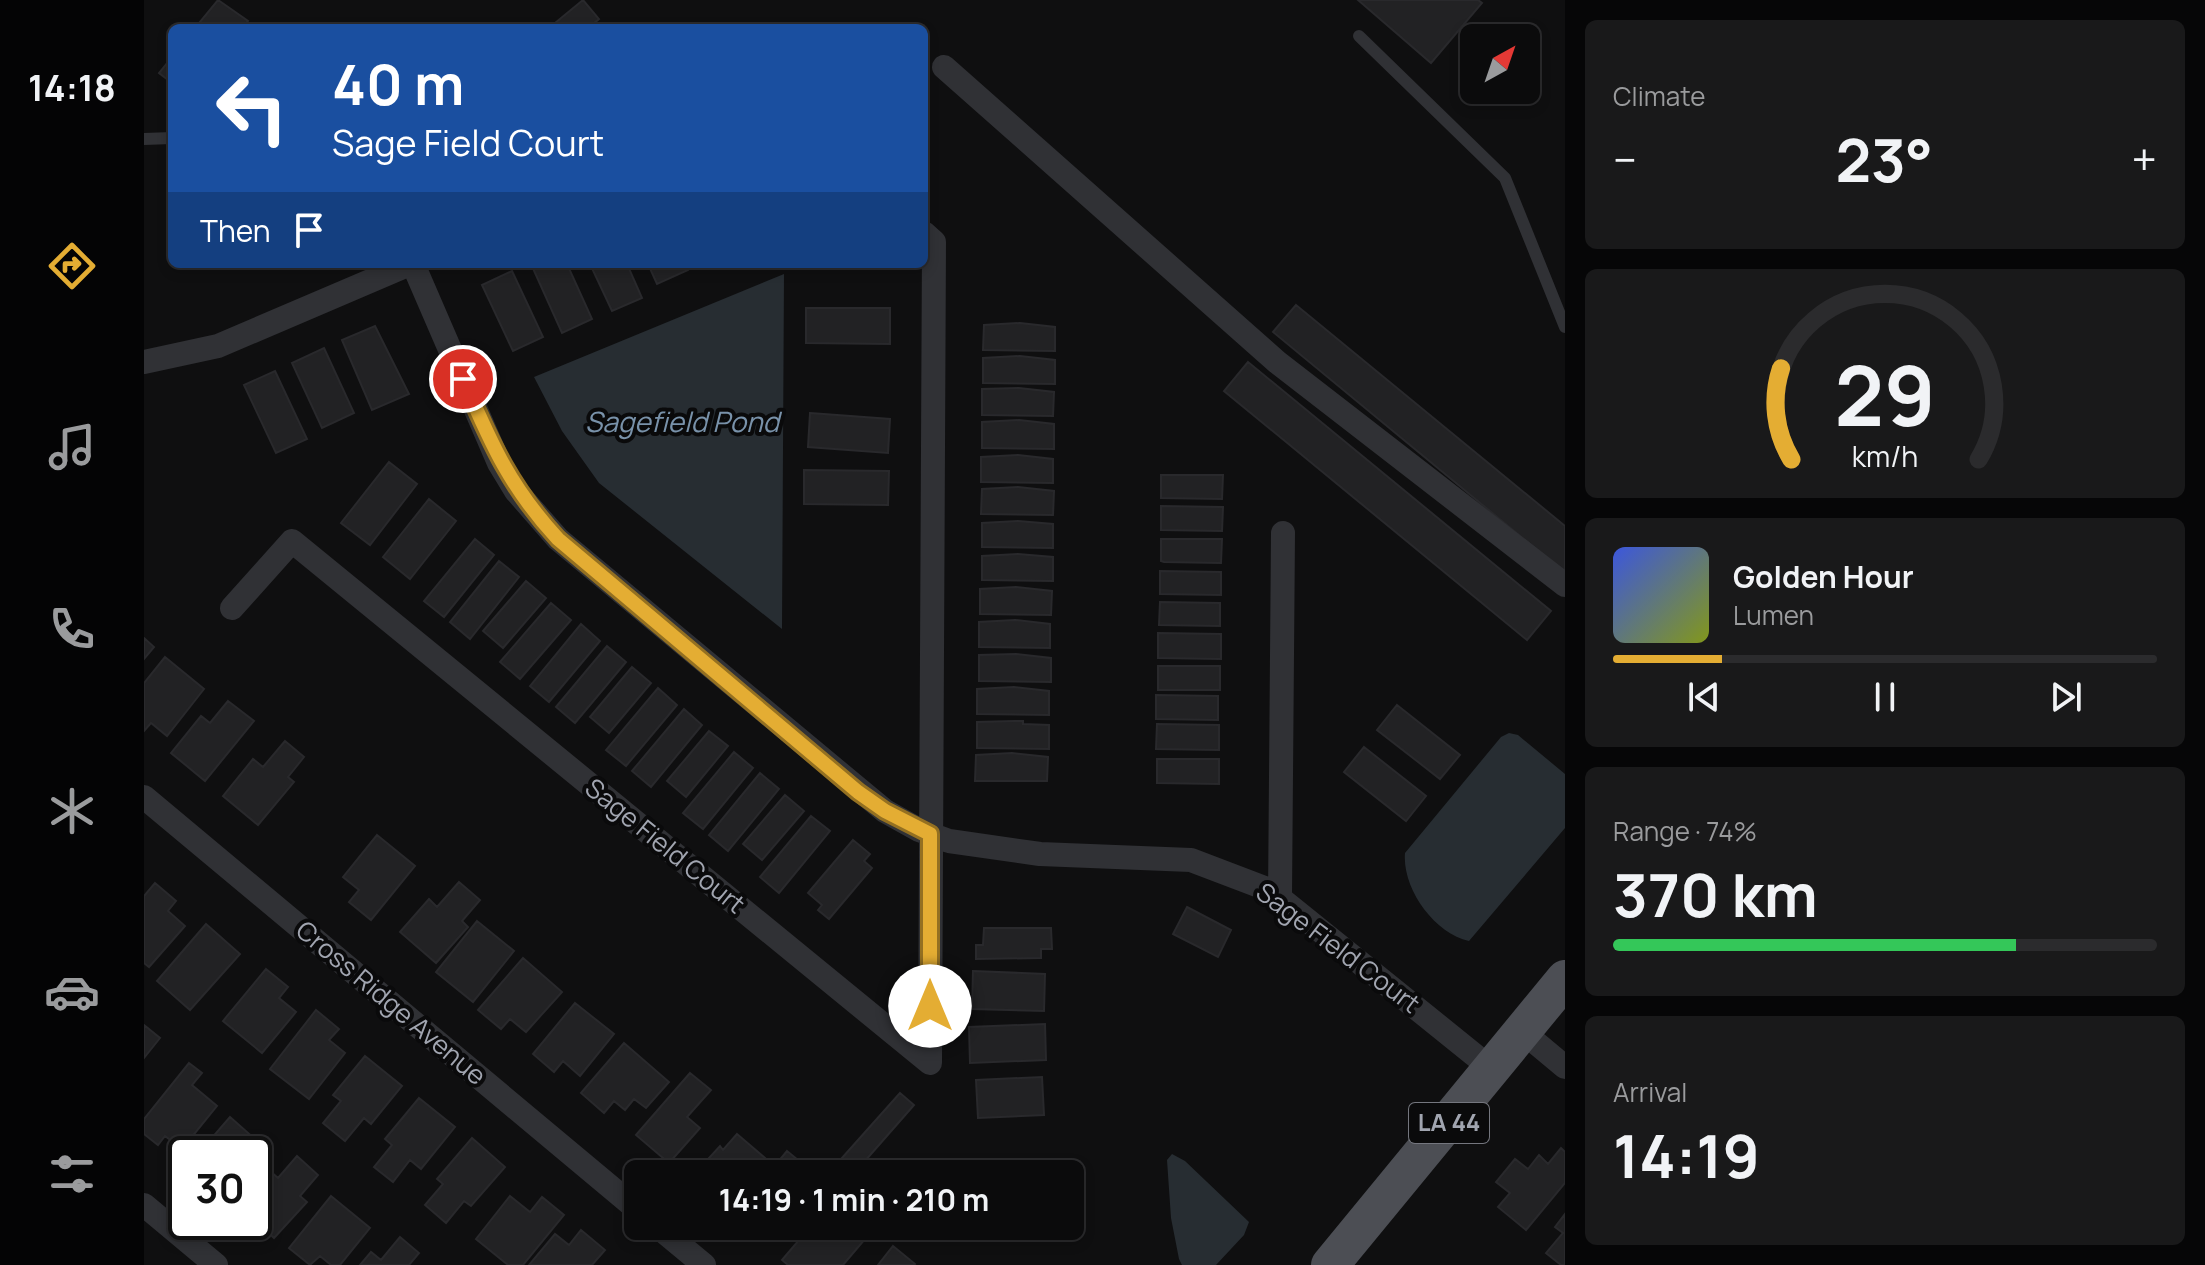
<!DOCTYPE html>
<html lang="en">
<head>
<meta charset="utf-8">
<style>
  :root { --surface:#0b0b0c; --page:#19191a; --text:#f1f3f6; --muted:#9a9b9d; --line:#2b2b2d; --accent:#e4ad33 }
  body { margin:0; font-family:Manrope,sans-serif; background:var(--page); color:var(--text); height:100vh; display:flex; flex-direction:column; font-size:30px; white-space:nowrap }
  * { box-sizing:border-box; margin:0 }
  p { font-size:26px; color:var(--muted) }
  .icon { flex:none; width:44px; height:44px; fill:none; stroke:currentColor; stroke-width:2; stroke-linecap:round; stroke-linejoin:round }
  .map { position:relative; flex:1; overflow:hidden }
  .details { display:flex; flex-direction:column; gap:20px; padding:20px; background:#060607; width:640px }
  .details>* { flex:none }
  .top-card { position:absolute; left:24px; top:24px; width:760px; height:244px; border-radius:12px; box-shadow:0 4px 12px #0003,0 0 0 2px var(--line); background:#1a4fa0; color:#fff; overflow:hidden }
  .needle { width:52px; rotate:40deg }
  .fabs { position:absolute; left:1316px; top:24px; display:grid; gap:16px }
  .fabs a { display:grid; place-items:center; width:80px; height:80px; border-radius:12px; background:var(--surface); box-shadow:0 4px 12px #0003,0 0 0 2px var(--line); font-size:40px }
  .speed { position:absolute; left:24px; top:1136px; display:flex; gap:16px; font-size:40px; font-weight:700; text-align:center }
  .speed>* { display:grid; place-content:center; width:104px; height:104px; border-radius:50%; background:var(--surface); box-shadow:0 4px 12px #0003,0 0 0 2px var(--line); line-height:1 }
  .speed .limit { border:4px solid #111; border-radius:12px; background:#fff; color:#111 }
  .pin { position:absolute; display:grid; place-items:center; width:68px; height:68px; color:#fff; margin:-34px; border:4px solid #fff; border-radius:50%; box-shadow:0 2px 8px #0007 }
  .me { position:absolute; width:88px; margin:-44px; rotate:0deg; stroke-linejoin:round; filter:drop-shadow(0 0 6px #0008) }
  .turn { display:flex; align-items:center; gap:28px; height:168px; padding:0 32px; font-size:36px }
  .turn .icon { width:104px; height:104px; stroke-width:2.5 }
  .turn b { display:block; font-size:56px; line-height:68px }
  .then { display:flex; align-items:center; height:76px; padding:0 32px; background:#0003; gap:16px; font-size:30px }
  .big { font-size:60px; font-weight:700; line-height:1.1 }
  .details .card { flex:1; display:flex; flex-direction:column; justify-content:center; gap:12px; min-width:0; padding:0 28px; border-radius:12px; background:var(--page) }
  .details .dial { align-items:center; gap:0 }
  .dial svg { height:208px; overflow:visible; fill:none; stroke:var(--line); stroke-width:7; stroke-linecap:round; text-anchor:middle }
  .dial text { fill:var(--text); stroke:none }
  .song { display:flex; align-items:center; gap:24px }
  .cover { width:96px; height:96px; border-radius:12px; background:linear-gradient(135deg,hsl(230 70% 55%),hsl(70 70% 35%)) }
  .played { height:8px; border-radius:4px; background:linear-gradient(90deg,var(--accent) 20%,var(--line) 20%) }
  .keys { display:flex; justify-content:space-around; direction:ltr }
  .heat { display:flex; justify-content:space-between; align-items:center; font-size:44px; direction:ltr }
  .charge { height:12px; border-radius:6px; background:linear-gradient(90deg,#34c759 74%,var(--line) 0) }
  .trip { position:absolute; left:480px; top:1160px; width:460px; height:80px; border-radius:12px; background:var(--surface); box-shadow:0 4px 12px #0003,0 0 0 2px var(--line); font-weight:700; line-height:80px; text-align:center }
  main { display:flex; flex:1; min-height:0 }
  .tabs { display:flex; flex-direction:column; width:144px; justify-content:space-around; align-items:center; background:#040405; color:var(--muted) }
  .tabs .icon { width:56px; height:56px }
  .tabs .current { color:var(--accent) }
  .tabs b { font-size:36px; color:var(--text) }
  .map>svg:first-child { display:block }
  .water { fill:#272d32 }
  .building { fill:#222224; stroke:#29292c; stroke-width:2 }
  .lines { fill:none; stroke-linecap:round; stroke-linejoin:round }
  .service { stroke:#303135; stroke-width:12 }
  .minor { stroke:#303135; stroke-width:24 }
  .primary { stroke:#4c4e54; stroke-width:38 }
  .route-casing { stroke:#947021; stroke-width:20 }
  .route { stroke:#e4ad33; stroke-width:14 }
  .labels { text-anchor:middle; stroke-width:8; stroke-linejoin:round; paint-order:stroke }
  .shield { fill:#0a0a0b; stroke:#74767e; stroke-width:2 }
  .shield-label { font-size:24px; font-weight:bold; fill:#a1a5b0 }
  .street-label { font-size:26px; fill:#a1a5b0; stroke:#0a0a0b }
  .water-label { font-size:28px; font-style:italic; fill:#7992aa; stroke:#0a0a0b }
</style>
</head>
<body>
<main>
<nav class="tabs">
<b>14:18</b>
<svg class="icon current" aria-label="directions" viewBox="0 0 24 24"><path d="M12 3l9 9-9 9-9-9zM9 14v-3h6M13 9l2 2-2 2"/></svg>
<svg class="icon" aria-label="music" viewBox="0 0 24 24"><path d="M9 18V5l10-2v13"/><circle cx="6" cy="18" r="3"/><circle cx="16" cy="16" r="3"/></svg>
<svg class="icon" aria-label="phone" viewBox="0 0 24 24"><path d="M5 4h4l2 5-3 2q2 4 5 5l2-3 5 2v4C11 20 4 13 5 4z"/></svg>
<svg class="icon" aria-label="climate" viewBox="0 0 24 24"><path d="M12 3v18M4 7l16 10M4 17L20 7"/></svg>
<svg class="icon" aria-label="car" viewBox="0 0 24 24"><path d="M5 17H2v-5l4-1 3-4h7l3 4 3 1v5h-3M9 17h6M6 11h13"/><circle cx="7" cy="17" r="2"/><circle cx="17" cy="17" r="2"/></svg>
<svg class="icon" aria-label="filters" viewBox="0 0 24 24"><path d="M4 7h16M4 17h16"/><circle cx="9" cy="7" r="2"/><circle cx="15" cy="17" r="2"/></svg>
</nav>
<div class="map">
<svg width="1421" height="1265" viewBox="0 0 1421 1265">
  <rect width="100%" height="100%" fill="#0f0f10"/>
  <!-- water -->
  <path class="water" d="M640,274L638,629L455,483L418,431L390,377Z
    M1365,733L1374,735L1421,774V828L1325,941C1290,933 1258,888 1261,853L1357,737Z
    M1028,1154L1041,1161L1105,1222L1100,1235L1072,1265H1038L1035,1259L1027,1218L1023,1160Z"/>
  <!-- building -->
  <path class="building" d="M74,0L104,21L98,28H51Z
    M439,0L455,19L444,28H405Z
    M1214,0H1334L1338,3L1287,63Z
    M28,57V83L15,73Z
    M387,264H423L448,319L418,333Z
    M446,264H483L498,298L468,311Z
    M504,264H542L544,270L513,284Z
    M368,271L399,337L369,351L338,285Z
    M1152,305L1421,526V573L1129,332Z
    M662,308H746V344L662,343Z
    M876,323L911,327V351L839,350L840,325Z
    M231,326L265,394L228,410L198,340Z
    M180,348L210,413L178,428L148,363Z
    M876,356L911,360V384L839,383V358Z
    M1104,362L1407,611L1383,640L1080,391Z
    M131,371L163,439L132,453L100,385Z
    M875,388L910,392L909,416L838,415V389Z
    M666,413L746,419L744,453L664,447Z
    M875,420L910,424V449L838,448V422Z
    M874,455L909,459V483L837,482V457Z
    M245,462L273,484L226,545L197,523Z
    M660,470L745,471L744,505L660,504Z
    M1017,475H1079L1078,499L1017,498Z
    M874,487L910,491L909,515L837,514L838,489Z
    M285,499L312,521L266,579L239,557Z
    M1017,506L1079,507L1078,531L1017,530Z
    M874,521L909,524V548L838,547V523Z
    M331,539L350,555L300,617L280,601Z
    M1017,539H1078L1077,563L1020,562L1017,561Z
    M874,554L909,557V581L838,580V556Z
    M355,561L375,577L326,639L306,622Z
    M1016,571L1077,572V595L1016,594Z
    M382,581L402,598L359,648L339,631Z
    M872,587L908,591L907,615L836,614V589Z
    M1016,602L1076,603V626L1015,625Z
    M407,603L427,620L376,679L356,662Z
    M871,620L906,624V648L835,647V622Z
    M437,624L456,641L405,702L386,686Z
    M1014,633L1077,634V659L1014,658Z
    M0,638L10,647L0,659Z
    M463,646L482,662L431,723L412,707Z
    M872,654L907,658V682L835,681V655Z
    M21,657L60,689L23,736L7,723L0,731V683Z
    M1014,666H1076V690H1014Z
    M488,667L507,683L465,733L446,717Z
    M870,687L905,691V715L833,714V689Z
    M514,688L533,705L482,766L462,750Z
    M1012,695L1074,696V720L1012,719Z
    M84,701L110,721L61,781L27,753L57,716L66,723Z
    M1253,705L1316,755L1296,779L1233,730Z
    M540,709L558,725L507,787L488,771Z
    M870,721H879V724L905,725V749L833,748V722Z
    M1013,724L1075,725V750L1012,749Z
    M565,731L584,746L542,797L523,781Z
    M141,741L160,757L144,777L150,782L114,825L79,796L109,759L119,767Z
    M1220,747L1282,796L1262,821L1200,772Z
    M590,752L609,768L559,829L539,813Z
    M868,753L904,757L903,781H831L832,755Z
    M1013,759H1075V784L1013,783Z
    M616,773L635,789L584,851L565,835Z
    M641,795L660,811L618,860L599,844Z
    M667,816L686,831L635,893L616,877Z
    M233,835L271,866L227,920L205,902L215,890L199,877Z
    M709,840L726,854L720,861L728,868L685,919L674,910L678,905L664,893Z
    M315,882L336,900L318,921L324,927L292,963L256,932L285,899L293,907Z
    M11,883L32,901L24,911L41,926L5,967L0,963V896Z
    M1043,907L1087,930L1074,957L1029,934Z
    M333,921L370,951L329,1002L292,972Z
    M62,924L96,954L46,1010L13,981Z
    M840,928H907L908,949H897V958L832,959V945H839Z
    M379,958L418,992L382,1032L366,1019L357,1029L334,1010Z
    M122,969L144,987L135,998L152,1012L118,1053L79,1021Z
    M829,971L901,974L900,1011L828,1009Z
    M431,1003L470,1034L436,1076L419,1061L410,1072L389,1054Z
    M172,1010L195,1029L185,1040L201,1053L165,1099L126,1069Z
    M901,1024L902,1060L826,1063L825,1027Z
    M0,1025L16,1038L0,1058Z
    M480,1043L525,1082L502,1108L490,1099L481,1110L470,1101L460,1113L437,1093Z
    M221,1056L258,1086L227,1124L220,1118L201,1141L179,1123L197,1101L189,1095Z
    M45,1063L58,1073L48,1085L73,1106L38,1149L21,1136L14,1145L0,1134V1119Z
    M546,1073L567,1090L543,1117L556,1128L525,1163L492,1135Z
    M898,1077L900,1115L834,1118L832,1080Z
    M756,1093L770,1105L713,1170L698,1158Z
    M275,1098L311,1127L277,1169L266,1160L249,1182L230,1167L248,1145L241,1139Z
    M86,1117L129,1155L110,1177V1154H54Z
    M593,1134L628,1164L619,1174H561L555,1169L576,1146L579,1150Z
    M328,1138L361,1167L327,1206L320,1201L302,1223L281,1205L299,1184L293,1179Z
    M1417,1148L1421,1152V1183L1382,1230L1354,1207L1366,1193L1352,1182L1371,1159L1384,1169L1395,1155L1404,1164Z
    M643,1151L671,1174H624Z
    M153,1156L174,1175L156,1196L163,1202L130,1238L110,1220V1189L126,1171L134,1178Z
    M187,1196L226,1228L196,1265H187L176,1256L166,1265L145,1248Z
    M366,1196L386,1212L398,1197L420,1215L379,1265H364L332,1239Z
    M1421,1214V1265H1417L1402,1253L1419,1233L1411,1227Z
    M598,1226H619L611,1236Z
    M627,1226H655L644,1240Z
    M667,1226H706L721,1239L699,1265H644L638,1260Z
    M437,1230L461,1250L448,1265H385L411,1234L425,1245Z
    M256,1237L275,1253L265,1265H216L227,1252L237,1260Z
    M749,1246L771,1264L770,1265H734Z"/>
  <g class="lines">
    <!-- service -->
    <path class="service" d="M1215,36L1361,178L1421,327
      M0,139L28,138"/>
    <!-- minor -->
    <path class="minor" d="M800,67L1133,362L1421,585
      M269,264L355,463L372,491L414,539L741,811L775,830L805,841L896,854L1047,860L1126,890L1349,1070
      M0,362L74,346L266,264
      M88,608L148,541L786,1063L790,242L780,233
      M0,797L494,1210
      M1136,897L1139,533
      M1379,1032L1421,1067
      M0,1205L72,1265
      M513,1226L560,1265"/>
    <!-- primary -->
    <path class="primary" d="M1186,1265L1421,979"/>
  </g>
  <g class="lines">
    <!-- route casing -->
    <g class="route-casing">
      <path id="route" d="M319,379C347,443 365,486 414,539L714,792L741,811L786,834V1006"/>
    </g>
    <!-- route -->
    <use href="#route" class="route"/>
  </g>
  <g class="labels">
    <!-- shield labels -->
    <rect class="shield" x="1265" y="1103" width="80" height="40" rx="6"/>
    <g class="shield-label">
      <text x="1305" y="1131">LA 44</text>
    </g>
    <!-- street labels -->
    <g class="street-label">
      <text transform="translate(521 846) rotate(39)" y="9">Sage Field Court</text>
      <text transform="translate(1194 948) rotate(37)" y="9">Sage Field Court</text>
      <text transform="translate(247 1003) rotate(40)" y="9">Cross Ridge Avenue</text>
    </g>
    <!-- water labels -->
    <g class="water-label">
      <text x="538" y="432">Sagefield Pond</text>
    </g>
  </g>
</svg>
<div class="fabs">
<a><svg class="needle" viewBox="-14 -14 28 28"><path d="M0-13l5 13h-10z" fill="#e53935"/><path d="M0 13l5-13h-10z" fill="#9a9b9d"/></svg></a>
</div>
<div class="speed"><div class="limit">30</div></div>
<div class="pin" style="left:319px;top:379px;background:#d93025"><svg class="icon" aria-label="arrive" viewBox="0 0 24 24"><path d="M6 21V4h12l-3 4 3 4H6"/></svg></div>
<svg class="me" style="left:786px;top:1006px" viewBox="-20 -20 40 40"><circle r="19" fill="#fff"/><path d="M0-13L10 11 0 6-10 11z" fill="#e4ad33"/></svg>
<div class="trip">14:19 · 1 min · 210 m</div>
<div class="top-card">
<div class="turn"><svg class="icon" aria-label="left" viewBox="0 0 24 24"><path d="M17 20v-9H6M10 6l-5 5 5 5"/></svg><div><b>40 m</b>Sage Field Court</div></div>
<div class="then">Then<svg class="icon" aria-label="arrive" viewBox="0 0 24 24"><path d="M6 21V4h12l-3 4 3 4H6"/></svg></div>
</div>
</div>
<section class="details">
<div class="card"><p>Climate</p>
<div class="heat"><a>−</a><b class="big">23°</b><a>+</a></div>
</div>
<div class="card dial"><svg viewBox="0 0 100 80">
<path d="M14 69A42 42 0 1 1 86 69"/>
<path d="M14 69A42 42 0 0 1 10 34" stroke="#e4ad33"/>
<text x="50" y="56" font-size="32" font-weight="700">29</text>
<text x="50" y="72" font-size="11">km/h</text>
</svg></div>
<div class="card">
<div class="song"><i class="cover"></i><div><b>Golden Hour</b><p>Lumen</p></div></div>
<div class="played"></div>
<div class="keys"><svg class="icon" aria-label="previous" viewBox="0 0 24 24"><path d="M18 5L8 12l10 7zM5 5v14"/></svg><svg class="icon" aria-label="pause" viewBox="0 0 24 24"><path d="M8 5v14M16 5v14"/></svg><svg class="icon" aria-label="next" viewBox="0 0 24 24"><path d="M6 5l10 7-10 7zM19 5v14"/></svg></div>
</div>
<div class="card"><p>Range · 74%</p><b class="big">370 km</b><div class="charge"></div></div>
<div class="card"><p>Arrival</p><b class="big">14:19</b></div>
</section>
</main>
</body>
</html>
